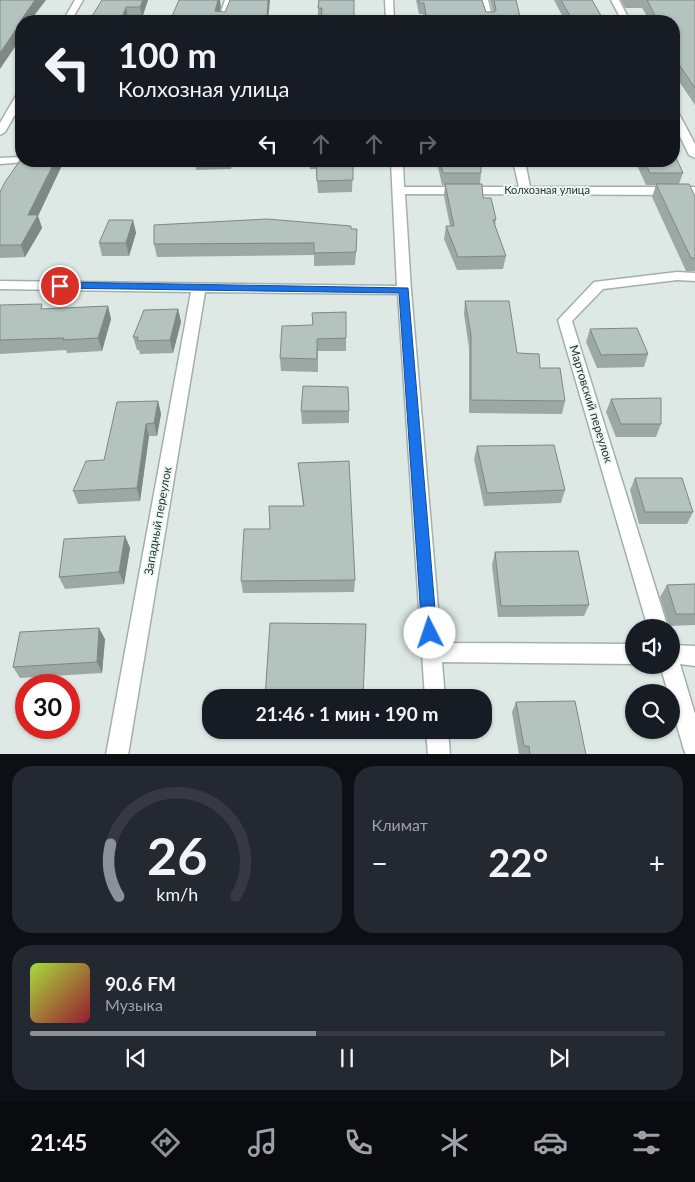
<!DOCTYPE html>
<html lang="ru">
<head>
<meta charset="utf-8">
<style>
  :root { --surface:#171b24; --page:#242831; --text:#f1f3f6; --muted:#9ea1a6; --line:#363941; --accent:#8c9099 }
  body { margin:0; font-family:Lato,sans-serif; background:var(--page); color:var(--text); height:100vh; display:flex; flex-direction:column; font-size:19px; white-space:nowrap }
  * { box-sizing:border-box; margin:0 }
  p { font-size:16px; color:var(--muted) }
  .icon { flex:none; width:28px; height:28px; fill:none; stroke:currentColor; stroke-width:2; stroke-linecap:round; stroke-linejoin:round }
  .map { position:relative; height:754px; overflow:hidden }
  .details { display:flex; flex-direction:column; gap:12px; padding:12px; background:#0d0f14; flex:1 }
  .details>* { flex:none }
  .top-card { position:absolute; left:15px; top:15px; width:665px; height:152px; border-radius:20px; box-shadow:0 1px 4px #0004; background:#171b24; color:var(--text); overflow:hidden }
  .fabs { position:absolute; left:625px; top:619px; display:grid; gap:10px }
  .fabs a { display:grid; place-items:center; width:55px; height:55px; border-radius:50%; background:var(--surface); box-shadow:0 1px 4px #0004; font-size:25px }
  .speed { position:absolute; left:15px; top:674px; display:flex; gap:10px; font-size:25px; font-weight:700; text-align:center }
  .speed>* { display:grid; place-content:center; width:65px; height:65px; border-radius:50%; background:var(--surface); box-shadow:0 1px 4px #0004; line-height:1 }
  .speed .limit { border:8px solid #d22; background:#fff; color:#111 }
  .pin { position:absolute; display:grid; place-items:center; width:42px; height:42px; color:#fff; margin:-21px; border:2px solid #fff; border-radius:50%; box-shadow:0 1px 5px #0007 }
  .me { position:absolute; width:55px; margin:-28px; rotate:356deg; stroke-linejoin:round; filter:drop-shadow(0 0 4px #0008) }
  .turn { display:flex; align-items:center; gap:18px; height:105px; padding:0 20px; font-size:22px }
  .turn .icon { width:65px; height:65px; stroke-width:2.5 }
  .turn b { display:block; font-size:35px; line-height:42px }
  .lanes { display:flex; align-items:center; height:48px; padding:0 20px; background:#0003; justify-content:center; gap:25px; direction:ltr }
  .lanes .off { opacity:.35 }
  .big { font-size:38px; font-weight:700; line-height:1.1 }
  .details .widget { flex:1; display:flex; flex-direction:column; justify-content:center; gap:8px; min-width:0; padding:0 18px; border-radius:20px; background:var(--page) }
  .details .dial { align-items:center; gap:0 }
  .dial svg { height:130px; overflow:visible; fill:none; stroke:var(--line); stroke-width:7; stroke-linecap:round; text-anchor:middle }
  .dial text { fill:var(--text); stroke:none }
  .song { display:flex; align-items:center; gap:15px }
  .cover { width:60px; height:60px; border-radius:8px; background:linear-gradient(135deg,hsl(80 70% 55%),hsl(350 70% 35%)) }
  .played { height:5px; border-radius:2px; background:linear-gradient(90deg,var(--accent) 45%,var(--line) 45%) }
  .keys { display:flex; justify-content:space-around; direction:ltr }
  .heat { display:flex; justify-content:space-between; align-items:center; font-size:28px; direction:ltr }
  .details .tiles { flex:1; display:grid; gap:12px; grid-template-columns:1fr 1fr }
  .widget:last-child { grid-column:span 2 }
  .trip { position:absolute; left:202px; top:689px; width:290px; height:50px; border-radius:20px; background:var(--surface); box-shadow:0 1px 4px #0004; font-weight:700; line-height:50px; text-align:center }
  .tabs { display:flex; height:80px; justify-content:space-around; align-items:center; background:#090b0e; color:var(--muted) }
  .tabs .icon { width:35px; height:35px }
  .tabs .on { color:var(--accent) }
  .tabs b { font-size:22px; color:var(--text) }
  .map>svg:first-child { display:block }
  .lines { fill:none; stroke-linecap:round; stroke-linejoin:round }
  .street-casing { stroke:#a2b0ac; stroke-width:3 }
  .street { fill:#fff; fill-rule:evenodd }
  .wall { fill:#9ba8a3 }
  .shaded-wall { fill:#7e8885 }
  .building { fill:#b4c3be; stroke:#7e8885 }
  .route { fill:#1a73e8; stroke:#114b97 }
  .labels { text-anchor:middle; stroke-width:4; stroke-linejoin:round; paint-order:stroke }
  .far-street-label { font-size:11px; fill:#213733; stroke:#eef6f3 }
  .street-label { font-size:12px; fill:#213733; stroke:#eef6f3 }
</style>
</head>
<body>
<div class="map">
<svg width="695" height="755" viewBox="0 0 695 755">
  <rect width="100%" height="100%" fill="#dee9e5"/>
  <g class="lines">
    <!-- street casing -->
    <g class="street-casing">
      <path id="street" d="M75,0H83L71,21H63Z
        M225,0H233L226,21H218Z
        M385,0H393L394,21H386Z
        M480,0H488L493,21H485Z
        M611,0H619L630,21H622Z
        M21,93V104L5,132L0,135V123L17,94Z
        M674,111L679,114L695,144V158L689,155L674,124Z
        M21,157V161L25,162L0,164V158Z
        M391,161H403L404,187H519L513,161H525L530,187H695V195L405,194L411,290L441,643L634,644V664L442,662L445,698H425L398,294L205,292L128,755H106L191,292L0,289V281L397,286Z
        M677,272L695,273V281L677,280L603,289L572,321L668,628H648L558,320L594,282Z
        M671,645L695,646V666L680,664L695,714V755H686L684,750L671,705V692H668L660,665H671Z
        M426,730H448L450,755H428Z"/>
    </g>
    <!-- street -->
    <use href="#street" class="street"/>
  </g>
  <!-- wall -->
  <path class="wall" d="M102,0H148L142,18H128Z
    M319,0L354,21L318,19V8Z
    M416,0H482L486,12H493L490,0H516L521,21H424L423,14H419Z
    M554,0H592L604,21H565Z
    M621,0H695V105L674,74V21H650L642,8H625Z
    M21,161H64L38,216L42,228L25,257L0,258V192Z
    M195,161H232L231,169L196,170Z
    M310,161H353L352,192L318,193L316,169H310Z
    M438,161H481V173L480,184L483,198L496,219L495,226L506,256L503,269L457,270L444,239L446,226H450L444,196L445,185H442L438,167Z
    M635,161H674L683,173L679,184L695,196V271H686L652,197L656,185H646Z
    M133,220L136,233L129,256H102L99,243Z
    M351,229L357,241L355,265L314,266V255L157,257L154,244Z
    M465,301L517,353L540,368L565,401L562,414L469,413V348L464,314Z
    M0,305L44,309L108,306L111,319L102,351L67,353L66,350L0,354Z
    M178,309L181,322L173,353L140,354L139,350H137L133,337Z
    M346,312V351H318V372L281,371L280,358L313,325L312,313Z
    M590,329L648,354L644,367L597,368L586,342Z
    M611,399L661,424L656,437H616L606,412Z
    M158,401L161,414L157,436H149L140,501L78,504L73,491L104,460Z
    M301,411H349V423L302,424Z
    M477,446L565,490L561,503L484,506L474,459Z
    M298,463L355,580L354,592L243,593L241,581L270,529L303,506Z
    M635,478L693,512L687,524H639L630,490Z
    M125,536L130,548L124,584L65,589L59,577Z
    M495,552L589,605L584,616L498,617L492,565Z
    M695,584V625L669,626L660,597L667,585Z
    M105,639L102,673L20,678L13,667Z
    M516,702L586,755H519L512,712Z"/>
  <!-- shaded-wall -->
  <path class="shaded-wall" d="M35,0H46L30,21H21V20Z
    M143,0H148L142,18L140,7Z
    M218,0H220L221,7L217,21L215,11Z
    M268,0H270L268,21H267Z
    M126,7L128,18L127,21H121Z
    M21,22V38L0,69V53Z
    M55,161H64L38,216L42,228L25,257L21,245L28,215Z
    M230,161H232L231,169Z
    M133,220L136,233L129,256L126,243Z
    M108,306L111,319L102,351L98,338Z
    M178,309L181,322L173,353L170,340Z
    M158,401L161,414L157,436L154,423Z
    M146,424L149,436L140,501L137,488Z
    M125,536L130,548L124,584L119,572Z
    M99,628L105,639L102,673L97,662Z"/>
  <!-- building -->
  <path class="building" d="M0,0H35L21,20H23L21,21V22L0,53Z
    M102,0H143L140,7H126L121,21H89Z
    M179,0H218L215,11L225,12L230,0H268L267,21H170Z
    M319,0H354V21H321L322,8H318Z
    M419,0H482L486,12H494L496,10L494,0H516L521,21H427L424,3H419Z
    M561,0H592L604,21H573Z
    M647,0H695V88L674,57V21H658Z
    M674,153L683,173H650L644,161H674Z
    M21,159V161H55L28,215H38L21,245H0V192L5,182Z
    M316,161H353V180L317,181Z
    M440,161H481V173H443Z
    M445,184H482L483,198H491L496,219L493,220L506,256L458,257L446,226H454Z
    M656,184H689L695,196V258H691Z
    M267,219L351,226V229H357L356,252L314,253V243L154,244V225Z
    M109,220H133L126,243H99Z
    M465,301H509L517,353L539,354L540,368H560L565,401L471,400V335Z
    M42,304L41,309L108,306L98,338L63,340L64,338L0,340V305Z
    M178,309L170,340L137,341L138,337H133L144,310Z
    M346,312V338L317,339V359L280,358L282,326L313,325L312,313Z
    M637,328L648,354L601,355L590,329Z
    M303,386L348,387L349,411H301Z
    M661,398V424H621L611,399Z
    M158,401L154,423L146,424L137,488L73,491L86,461L104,460L117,402Z
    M554,445L565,490L487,493L477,446Z
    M349,461L355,580L241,581L244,529H270L269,506H304L298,463Z
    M635,478H682L693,512H645Z
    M125,536L119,572L59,577L64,539Z
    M578,551L589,605L501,606L495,552Z
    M695,584V614H676L667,585Z
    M270,623L366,624L363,697L265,698Z
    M99,628L97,662L13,667L20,632Z
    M575,701L586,755H530L529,746H524L516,702Z"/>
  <!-- route -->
  <path class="route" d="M60,282L408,288L437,633L435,638L430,640L424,638L422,633L399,293L56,288V283Z"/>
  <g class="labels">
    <!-- far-street labels -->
    <g class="far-street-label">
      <text x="547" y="194">Колхозная улица</text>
    </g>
    <!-- street labels -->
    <g class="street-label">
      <text transform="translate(591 404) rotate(73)" y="4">Мартовский переулок</text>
      <text transform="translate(158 521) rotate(-80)" y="4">Западный переулок</text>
    </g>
  </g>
</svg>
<div class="fabs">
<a><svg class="icon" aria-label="sound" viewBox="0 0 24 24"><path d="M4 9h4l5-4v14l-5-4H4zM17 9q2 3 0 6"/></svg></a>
<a><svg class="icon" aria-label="search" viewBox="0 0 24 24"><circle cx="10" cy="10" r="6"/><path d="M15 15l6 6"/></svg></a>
</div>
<div class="speed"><div class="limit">30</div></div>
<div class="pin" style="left:60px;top:286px;background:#d93025"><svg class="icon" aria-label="arrive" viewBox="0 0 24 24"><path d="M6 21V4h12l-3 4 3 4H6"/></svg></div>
<svg class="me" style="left:430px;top:633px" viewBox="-20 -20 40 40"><circle r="19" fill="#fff"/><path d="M0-13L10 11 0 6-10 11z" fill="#1a73e8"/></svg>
<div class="trip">21:46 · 1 мин · 190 m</div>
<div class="top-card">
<div class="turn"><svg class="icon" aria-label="left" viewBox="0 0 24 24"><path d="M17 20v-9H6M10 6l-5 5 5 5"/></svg><div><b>100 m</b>Колхозная улица</div></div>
<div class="lanes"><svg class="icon" aria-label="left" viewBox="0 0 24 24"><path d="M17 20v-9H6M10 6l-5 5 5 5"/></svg><svg class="icon off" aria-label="ahead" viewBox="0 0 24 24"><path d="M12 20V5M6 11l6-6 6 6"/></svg><svg class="icon off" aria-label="ahead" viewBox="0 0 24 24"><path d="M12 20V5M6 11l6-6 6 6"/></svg><svg class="icon off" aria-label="right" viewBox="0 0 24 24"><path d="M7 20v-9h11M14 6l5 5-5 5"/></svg></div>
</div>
</div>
<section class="details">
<div class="tiles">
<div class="widget dial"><svg viewBox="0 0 100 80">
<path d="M14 69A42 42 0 1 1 86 69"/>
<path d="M14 69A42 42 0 0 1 9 37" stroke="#8c9099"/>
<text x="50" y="56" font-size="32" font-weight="700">26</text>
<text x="50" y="72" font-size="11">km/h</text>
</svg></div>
<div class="widget"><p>Климат</p>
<div class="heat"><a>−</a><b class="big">22°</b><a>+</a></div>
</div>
<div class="widget">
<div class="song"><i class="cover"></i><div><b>90.6 FM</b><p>Музыка</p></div></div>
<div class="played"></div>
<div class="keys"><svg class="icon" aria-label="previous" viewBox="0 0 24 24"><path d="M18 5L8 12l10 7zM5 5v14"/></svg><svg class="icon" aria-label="pause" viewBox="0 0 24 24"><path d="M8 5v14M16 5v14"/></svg><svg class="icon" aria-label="next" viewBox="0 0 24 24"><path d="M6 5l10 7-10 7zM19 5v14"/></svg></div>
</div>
</div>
</section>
<nav class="tabs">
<b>21:45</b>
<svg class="icon on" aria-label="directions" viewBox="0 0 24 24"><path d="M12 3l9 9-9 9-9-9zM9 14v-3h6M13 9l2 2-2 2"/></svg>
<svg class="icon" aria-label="music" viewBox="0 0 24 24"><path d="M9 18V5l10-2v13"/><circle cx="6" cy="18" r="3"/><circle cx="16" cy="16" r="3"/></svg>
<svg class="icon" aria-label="phone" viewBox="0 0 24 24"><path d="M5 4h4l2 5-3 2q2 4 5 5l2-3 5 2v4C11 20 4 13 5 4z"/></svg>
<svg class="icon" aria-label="climate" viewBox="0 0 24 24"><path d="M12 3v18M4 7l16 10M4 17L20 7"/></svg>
<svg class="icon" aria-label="car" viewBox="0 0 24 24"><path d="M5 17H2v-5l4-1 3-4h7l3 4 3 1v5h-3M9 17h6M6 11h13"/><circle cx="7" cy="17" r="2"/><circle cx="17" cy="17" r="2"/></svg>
<svg class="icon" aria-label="filters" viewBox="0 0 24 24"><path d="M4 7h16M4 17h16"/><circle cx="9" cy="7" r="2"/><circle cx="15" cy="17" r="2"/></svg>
</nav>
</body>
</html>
